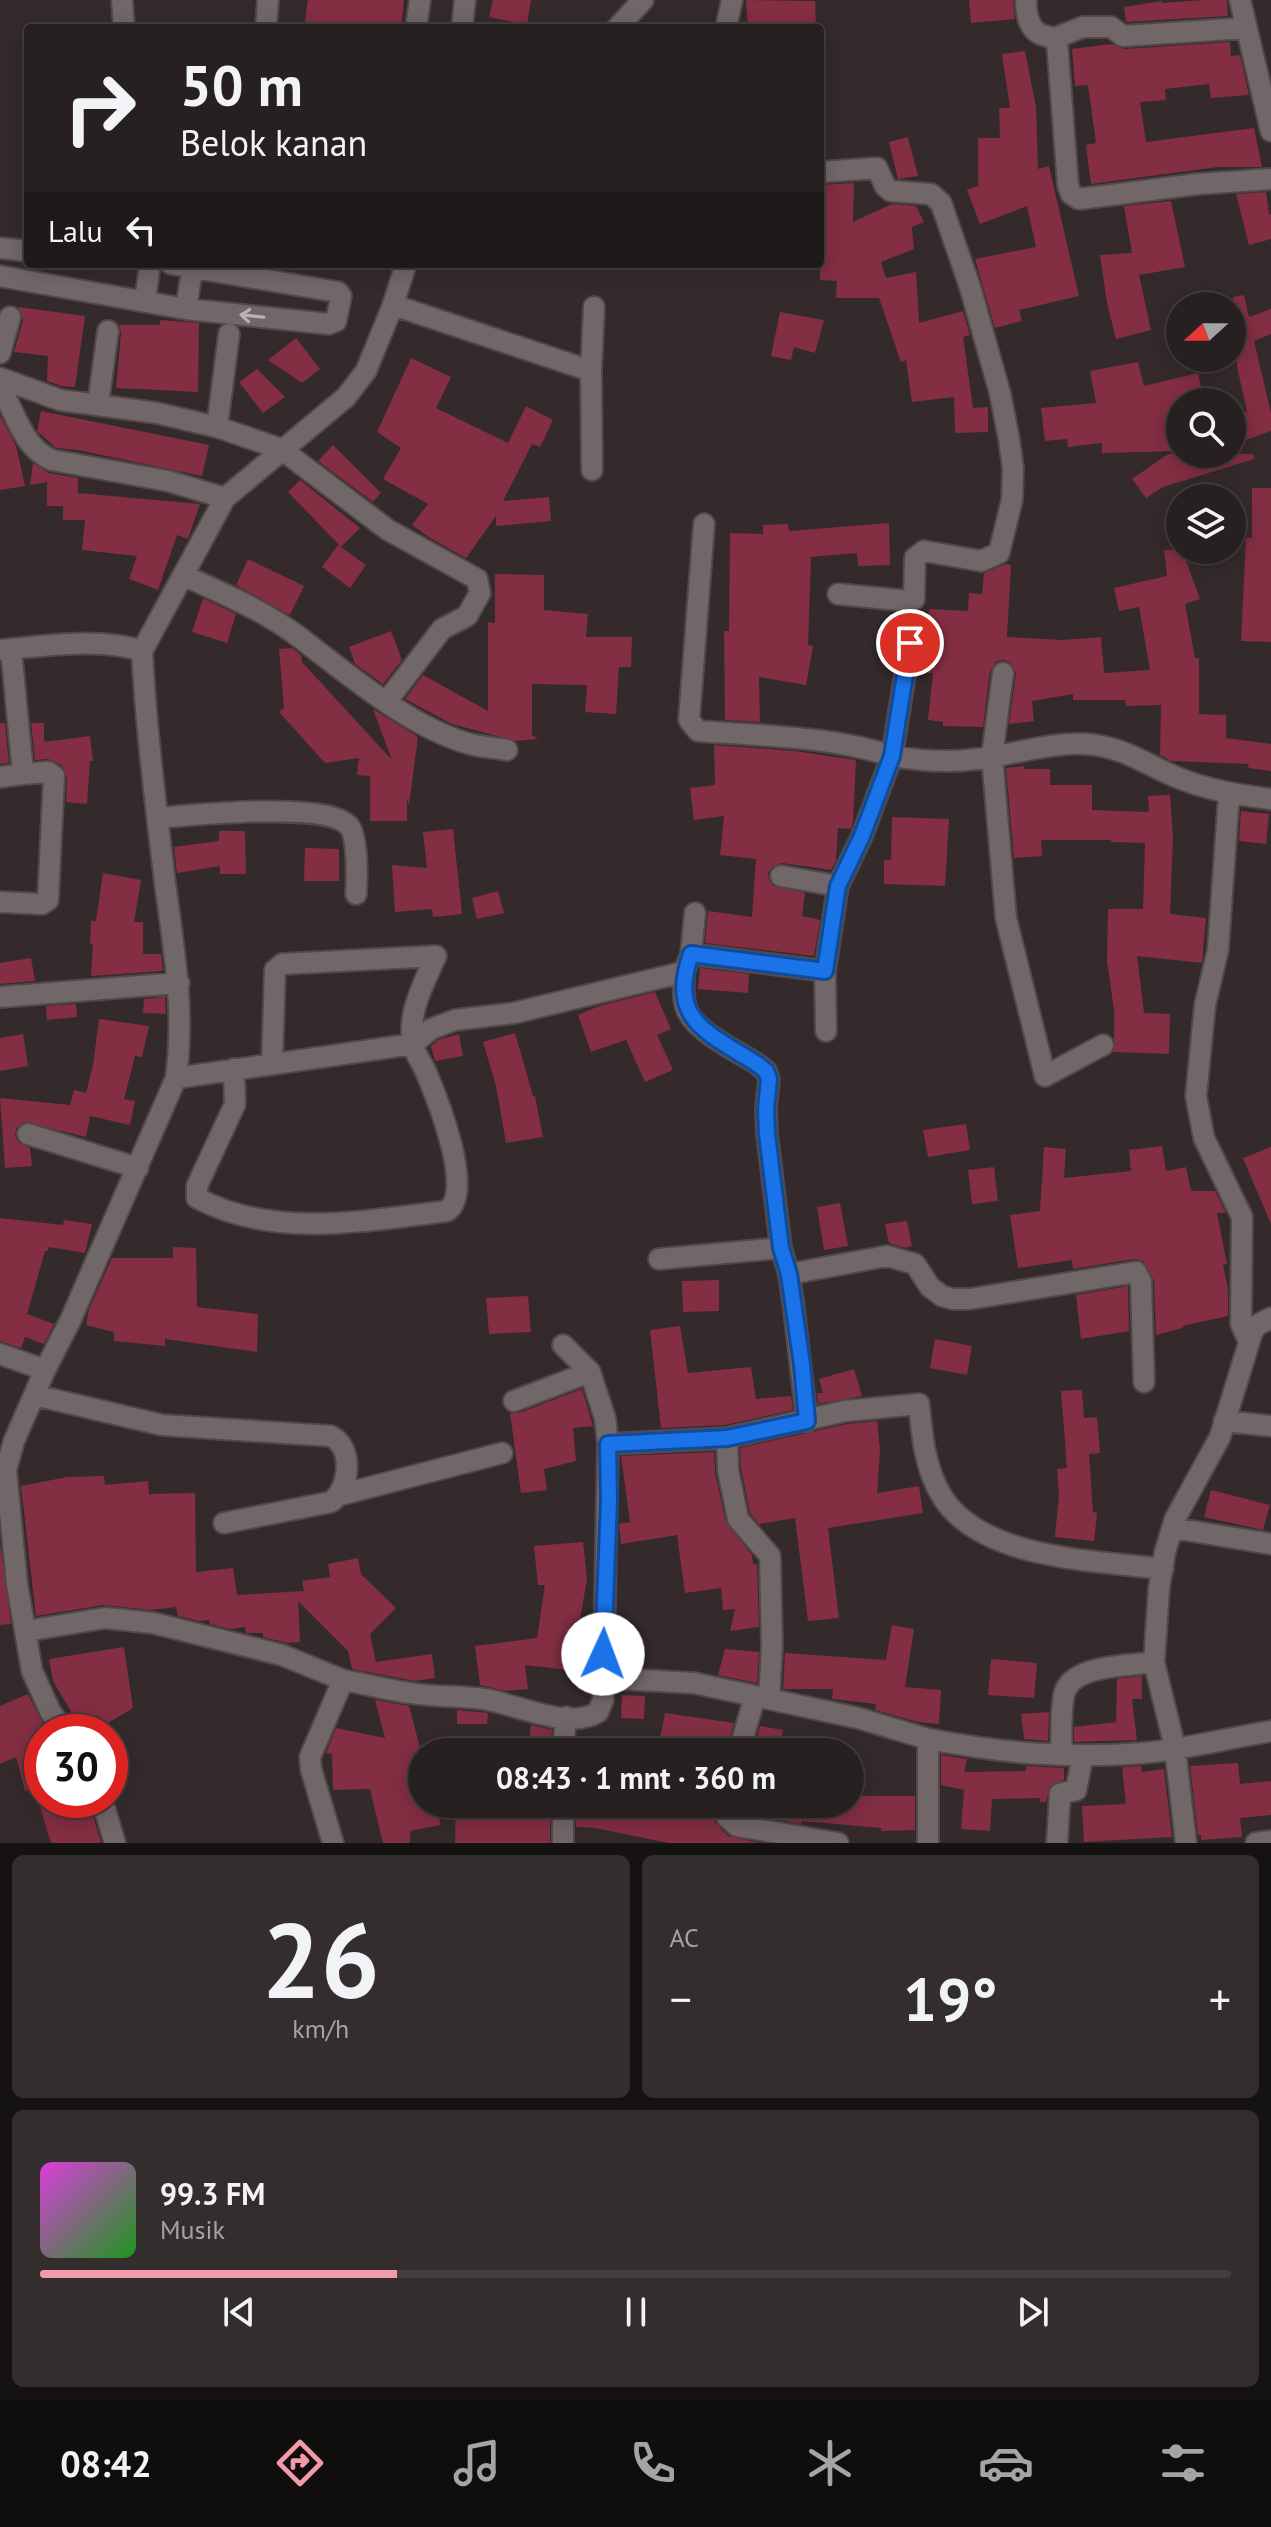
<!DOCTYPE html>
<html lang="id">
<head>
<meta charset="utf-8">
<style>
  :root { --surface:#272020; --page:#332d2d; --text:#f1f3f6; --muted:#a4a3a5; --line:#433e3e; --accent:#f39aa9 }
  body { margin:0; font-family:"PT Sans",sans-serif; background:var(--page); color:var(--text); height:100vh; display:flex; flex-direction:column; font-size:30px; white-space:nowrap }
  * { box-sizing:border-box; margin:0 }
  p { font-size:26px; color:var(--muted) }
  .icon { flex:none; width:44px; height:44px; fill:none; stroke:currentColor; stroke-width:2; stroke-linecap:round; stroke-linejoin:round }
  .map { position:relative; height:1843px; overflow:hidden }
  .panel { display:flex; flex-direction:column; gap:12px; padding:12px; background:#151212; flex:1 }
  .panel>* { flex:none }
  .banner { position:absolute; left:24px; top:24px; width:800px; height:244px; border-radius:8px; box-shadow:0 4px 20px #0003,0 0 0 2px var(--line); background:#272020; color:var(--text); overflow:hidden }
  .needle { width:52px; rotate:249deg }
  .buttons { position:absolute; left:1166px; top:292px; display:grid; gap:16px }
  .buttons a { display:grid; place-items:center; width:80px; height:80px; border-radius:50%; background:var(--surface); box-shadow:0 4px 20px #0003,0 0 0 2px var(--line); font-size:40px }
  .speed { position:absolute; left:24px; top:1714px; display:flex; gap:16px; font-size:40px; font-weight:700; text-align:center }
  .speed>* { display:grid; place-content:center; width:104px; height:104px; border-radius:50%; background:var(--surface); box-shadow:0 4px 20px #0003,0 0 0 2px var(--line); line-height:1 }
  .speed .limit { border:12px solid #d22; background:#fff; color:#111 }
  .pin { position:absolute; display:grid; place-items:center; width:68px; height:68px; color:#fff; margin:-34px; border:4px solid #fff; border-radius:50%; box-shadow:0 2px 8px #0007 }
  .me { position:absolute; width:88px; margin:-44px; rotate:2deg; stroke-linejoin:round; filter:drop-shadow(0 0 6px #0008) }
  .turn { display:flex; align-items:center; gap:28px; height:168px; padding:0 24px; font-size:36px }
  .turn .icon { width:104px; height:104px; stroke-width:2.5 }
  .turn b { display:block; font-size:56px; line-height:68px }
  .then { display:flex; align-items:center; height:76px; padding:0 24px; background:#0003; gap:16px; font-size:30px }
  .big { font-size:60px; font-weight:700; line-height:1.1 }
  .panel .tile { flex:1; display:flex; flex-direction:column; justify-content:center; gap:12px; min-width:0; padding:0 28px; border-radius:12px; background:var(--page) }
  .panel .dial { align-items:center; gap:0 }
  .dial b { font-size:104px; line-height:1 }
  .song { display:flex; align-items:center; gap:24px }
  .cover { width:96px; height:96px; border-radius:12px; background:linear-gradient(135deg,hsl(300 70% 55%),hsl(120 70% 35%)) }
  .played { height:8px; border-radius:4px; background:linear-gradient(90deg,var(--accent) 30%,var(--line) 30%) }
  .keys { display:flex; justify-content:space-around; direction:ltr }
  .heat { display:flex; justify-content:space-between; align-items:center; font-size:44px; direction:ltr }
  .panel .tiles { flex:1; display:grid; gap:12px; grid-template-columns:1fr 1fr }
  .tile:last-child { grid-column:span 2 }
  .trip { position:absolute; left:408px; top:1738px; width:456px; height:80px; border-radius:40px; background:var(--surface); box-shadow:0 4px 20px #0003,0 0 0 2px var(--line); font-weight:700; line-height:80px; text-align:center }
  .tab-bar { display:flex; height:128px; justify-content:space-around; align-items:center; background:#100d0d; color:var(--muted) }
  .tab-bar .icon { width:56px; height:56px }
  .tab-bar .selected { color:var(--accent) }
  .tab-bar b { font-size:36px; color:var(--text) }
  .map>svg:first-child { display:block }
  .building { fill:#832e43 }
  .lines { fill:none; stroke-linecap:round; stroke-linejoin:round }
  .minor-casing { stroke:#504849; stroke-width:24 }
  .minor { stroke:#726768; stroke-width:20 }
  .oneway { stroke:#bab2b3 }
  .route-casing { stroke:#114b97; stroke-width:20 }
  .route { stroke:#1a73e8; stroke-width:14 }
</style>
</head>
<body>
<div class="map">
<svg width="1271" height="1843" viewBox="0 0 1271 1843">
  <rect width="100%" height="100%" fill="#342a2b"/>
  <!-- building -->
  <path class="building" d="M308,0H404L401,28H304Z
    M493,0H531L527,25L489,17Z
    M746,0L815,1L816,28H748Z
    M969,0H1013L1015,19L971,23Z
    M1204,0H1227L1228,16L1126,22L1124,7L1162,1V3Z
    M1230,42L1231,56L1240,55L1249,95L1211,98L1209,84L1165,89L1166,100L1140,102L1146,142L1254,128L1262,167H1218L1091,184L1086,145L1096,143L1088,85L1075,86L1072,49L1112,44L1124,49Z
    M1025,51L1036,107L1038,169L1049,166L1079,296L1019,310L1022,321L995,328L975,259L1036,247L1027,206L980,224L967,190L978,186V138H1000L999,108H1010L1002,54Z
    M908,137L918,176L898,179L889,142Z
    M854,183L853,222L892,204L916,206L924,222L912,227L914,249L881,262L886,278L916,272L919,323L963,311L970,335L963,337L973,408L988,407V432L955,433L954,397L912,402L906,360L901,362L879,298H836L837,281L820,280V185Z
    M1266,192L1269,214H1271V239L1249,245L1236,194Z
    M1171,201L1185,267L1139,275L1151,330L1116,339L1107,303L1100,255L1132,253L1124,206Z
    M1244,295L1249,317L1271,309V334L1254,341L1271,413V431L1232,445V417L1247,412L1237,366L1233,297Z
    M18,307L85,316L75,387L61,386L47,381L48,356L14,352L23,320Z
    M780,312L824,320L815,353L794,347L791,360L771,356Z
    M160,320L199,323L198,392L116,388L121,333L119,325H160Z
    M296,338L320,369L302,383L268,360Z
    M411,358L451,377L436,408L508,443L526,406L553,420L540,447L532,444L503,501L549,497L551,521L496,526V516L466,558L430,538L412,525L428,504L383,479L401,448L377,432Z
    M1138,362L1144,386L1198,373L1204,402H1180V451L1102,453V443L1068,447L1067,439L1045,441L1041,408L1096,403L1090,371Z
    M257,369L285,397L263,413L239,382Z
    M41,411L209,445L202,476L78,450L56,448L37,431Z
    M0,415L16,446L25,486L0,490Z
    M333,445L381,493L373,502L318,461Z
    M1168,454H1253L1254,459L1163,487L1146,498L1132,479Z
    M33,463L49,473L78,478V493L200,504L188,539L177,535L158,590L129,579L137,556L82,550L85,520H63V506H47V482L30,485Z
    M300,480L360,528L341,547L288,492Z
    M1252,488H1271V642L1241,641L1246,538H1252Z
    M889,523L890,565L858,566L857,553L811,557L808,645L813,646L806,685L759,677L760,722L725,720L724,631H729L730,533L763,534V525L788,524L789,531Z
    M338,545L366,565L350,588L322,567Z
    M1164,550H1182L1200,599L1185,604L1195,658H1199V714L1226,715V738L1271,744V771L1248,768L1249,764L1172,761L1160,755L1161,705L1126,706L1125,700H1073V694L1032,701L1034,721L1009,724L1016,674L1011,663L1005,660L997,661L990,671L983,727L943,726V722L928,720L933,673H925L929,609L968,611L969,593L982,594L984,573L1006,564L1011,565L1007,637L1063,640L1101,637L1104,673L1150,670L1139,607L1119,611L1114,588L1167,576Z
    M248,559L304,586L290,615L236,585Z
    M495,574L544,575V610L588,614L586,637H632L631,667H619L616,714L585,712L587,685L532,684V735L538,739L516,741L452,724L405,699L423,675L488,711V622L495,623Z
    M203,598L236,614L227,643L192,632Z
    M391,631L402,660L383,684L355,664L349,647Z
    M292,648L301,655L302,662L392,760L373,709L418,737L409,805L407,798V821H370V776L357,775L359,758L325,763L279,712L284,708L279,649Z
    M0,723H5L9,763L0,764Z
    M31,723H44V742L90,736L93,761H90L87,804L66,802L67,776L61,765L48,759L35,760Z
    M714,745L795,751L856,760L853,822L851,829L838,828L836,861L831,870L782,863L772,867L768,873L769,880L773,886L805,893L802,916L820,920L814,956L705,943L708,911L752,917L756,859L720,855L724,816L694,820L690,788L715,785Z
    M1024,766V769H1050V785H1092V810L1149,812L1148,796L1170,795L1173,838L1170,914L1206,918L1202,963L1137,956L1144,1013L1170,1014L1169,1054L1114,1052V1010L1107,961L1108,909H1143L1145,843L1111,842V840H1041L1042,856L1014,858L1006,768Z
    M1241,811L1269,814L1266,844L1239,841Z
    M892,817L949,819L945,886L884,884V860H891Z
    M453,829L462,914L433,917L432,909L395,912L392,865L427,868L423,832Z
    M219,831H245L246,874H220V866L177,873L174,847L219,841Z
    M305,848L339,849V881H304Z
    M103,873L141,880L134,922H143V954H161L163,971L91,976L93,944H90L91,921H96Z
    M498,891L504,913L477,919L472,898Z
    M31,958L35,981L0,984V963Z
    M700,968L749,974L748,993L698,989Z
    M655,992L671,1029L657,1035L673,1070L645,1082L626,1040L591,1052L578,1015L599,1006Z
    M165,997L166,1014L143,1013L144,999Z
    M76,1004L77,1017L47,1020L46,1006Z
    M99,1019L149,1026L142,1057L135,1056L124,1099L135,1101L130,1125L90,1116L86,1137L24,1122L16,1129L15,1136L19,1143L30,1148L32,1166L5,1168L0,1098L70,1105L74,1090L86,1093L93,1065Z
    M515,1033L533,1096H535L543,1137L506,1143L496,1086L483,1042Z
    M23,1034L28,1066L0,1071V1038Z
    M459,1034L463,1056L435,1061L431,1046L438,1040Z
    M966,1124L970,1150L928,1157L923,1130Z
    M1162,1146L1166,1171L1186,1167L1191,1191H1215L1226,1213H1217L1227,1264L1223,1265L1228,1289V1316L1182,1326L1183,1328L1156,1335L1154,1281L1143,1261L1134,1259L1073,1269L1072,1260L1018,1268L1010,1215L1040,1211L1044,1147L1066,1149L1064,1178L1131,1171L1129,1150Z
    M1271,1147V1224L1243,1158Z
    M994,1167L998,1201L972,1204L968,1170Z
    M840,1203L848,1246L824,1250L817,1207Z
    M0,1218L63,1225L64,1220L92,1224L85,1253L49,1247L48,1251H45L27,1314L54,1324L44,1344L25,1337L21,1348L0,1341Z
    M907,1221L912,1246L905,1248L889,1243L885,1224Z
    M173,1247L196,1248L197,1307L258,1314L257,1352L165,1339V1346L114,1341V1332L86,1325L89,1309L112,1258H173Z
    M719,1280V1311L683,1312L682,1281Z
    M1128,1286L1129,1331L1081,1339L1076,1295Z
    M528,1296L531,1332L489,1334L486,1298Z
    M680,1326L688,1373L751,1367L756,1399L791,1396L793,1410L725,1425L661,1428L650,1330Z
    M935,1339L972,1346L967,1375L930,1368Z
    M854,1369L862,1396L818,1404L817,1393H823L819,1379Z
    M582,1389L593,1426L573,1428L576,1461L544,1469L547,1490L521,1493L510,1413H519Z
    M1082,1390L1084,1418L1097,1417L1100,1453L1089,1454L1093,1512L1097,1513L1094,1541L1055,1537L1059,1494L1057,1469L1067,1468L1061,1391Z
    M877,1421L880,1450L877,1493L919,1486L923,1513L828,1528L839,1618L808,1621L795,1518L759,1524L750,1513L741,1468L740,1448L847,1424Z
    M714,1452L715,1473L726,1522L752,1555L753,1564H757L759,1627L730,1631L735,1609L723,1610L721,1588L685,1593L677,1535L621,1544L619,1524L630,1522L621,1456Z
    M104,1476L105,1485L148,1481L149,1494L195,1493L196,1572L233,1568L237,1595L304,1591L302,1581L330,1577L328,1564L358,1558L361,1574L396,1608L370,1634L376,1662L432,1654L435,1678L415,1681L352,1669L348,1651L298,1601L300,1642L287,1643L263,1637V1633H246L245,1627L230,1629L210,1624L209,1620L199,1621L178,1616L176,1607L151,1610L103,1605L36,1616L21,1486L67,1477Z
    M1211,1490L1270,1505L1263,1530L1204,1517Z
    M583,1542L587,1579L576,1643H572L569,1670L525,1665L528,1689L505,1691L480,1685L475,1646L537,1638L545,1585H538L534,1546Z
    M0,1543L11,1624L0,1625Z
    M892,1625L914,1629L905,1687L941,1690L939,1724L918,1722L875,1710L876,1704L832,1699L833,1689H783L785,1653L886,1660Z
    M124,1647L133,1708L93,1732H83L53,1681L49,1659Z
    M725,1649L759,1652L757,1683L718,1675Z
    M991,1659L1037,1663L1034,1698L988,1695Z
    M1142,1676V1699H1132L1137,1740L1074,1742V1727L1116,1722L1117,1679Z
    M28,1694L42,1722V1787L25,1791L16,1757L0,1764V1706Z
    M622,1695L645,1696L644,1719L621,1718Z
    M375,1700L409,1706L422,1755V1804H435L441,1825L410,1831V1843H383L370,1789L333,1790L332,1754L326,1753L336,1728L385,1738Z
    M457,1710L488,1713L487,1724H457Z
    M1049,1712L1048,1741L1024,1739L1021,1714Z
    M665,1713L734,1723L726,1752H668L672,1740L660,1738Z
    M531,1725L552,1730L550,1752H528Z
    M760,1726L783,1730L780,1752H753Z
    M941,1755L967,1759L964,1772L1026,1771V1766L1064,1768V1780L1050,1786L1046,1802H1040V1798L992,1799L990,1831L961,1829L964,1790L941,1785Z
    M1238,1763L1240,1784L1271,1781V1815L1240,1818L1242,1837L1201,1840V1835H1198L1190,1766Z
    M1141,1766L1142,1772L1164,1769L1172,1837L1084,1842L1082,1806L1126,1804L1122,1767Z
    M850,1796H915V1830L881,1831V1828L802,1821L801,1824L741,1812L742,1804H850Z
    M38,1800H83L86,1810L91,1808L101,1843H51Z
    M456,1804H550V1843H455Z
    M689,1804H716L715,1822L728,1836L760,1843H669L595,1828L576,1827V1808L615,1811L616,1806L685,1820Z"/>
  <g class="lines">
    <!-- minor casing -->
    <g class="minor-casing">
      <path id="minor" d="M122,0L124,28
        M1026,0C1026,11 1028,26 1038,33C1044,37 1051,35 1057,41L1068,185L1071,194L1079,199L1198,184L1271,179
        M1240,0L1271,131
        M266,28L268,0
        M416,28L420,0
        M462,28L465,0
        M617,28L643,0
        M726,28L732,0
        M1055,38L1083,27H1111L1123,36L1246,28
        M820,172L877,168L885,186L891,191L931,194L941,203L970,287L1000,393L1009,439L1013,468L1012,500L999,553L981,561L924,551L915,558L914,599L909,601L838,594
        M0,248L28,251
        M0,276L186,309L329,324L336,321L341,296L338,292L171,264
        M145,301L150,264
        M393,305L591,371L592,470
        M186,309L193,264
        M0,353L10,317
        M591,371L594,307
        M0,378L60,400L157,413L217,427L281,449L388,530L477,579L480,593L467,616L442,629L387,701
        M0,387C16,413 22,447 52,460L168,481L225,498
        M98,404L108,331
        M217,427L229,334
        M704,524L689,720L698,731C763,736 830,736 892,756L910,643
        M185,576C224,594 265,611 299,637C349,675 409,727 470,744C482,747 495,748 507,750
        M0,650C43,646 101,637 142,651C146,729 156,806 165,883C174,950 185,1010 176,1078L70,1321L45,1370L14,1441L6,1470L17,1584L32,1671L50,1711L64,1732
        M142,651L225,498L346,397L366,371L393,305L406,264
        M1003,673L992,756L1006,918L1045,1076L1103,1045
        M0,777L23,774L11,649
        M1229,794L1218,950L1205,1005L1196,1096L1204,1138L1242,1217L1241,1324L1249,1342
        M157,818C191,815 328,801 349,826C358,837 357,879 356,894
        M781,876L838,886
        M0,902L42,904L48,900L54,776L48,772L23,774
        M691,954L825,971
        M684,972C684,984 682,998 687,1010C696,1032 737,1051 757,1064L766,1071L769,1079L766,1109L767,1134L781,1248L789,1274L794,1309L807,1421
        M0,997L179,983
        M826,1031L825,971L838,886L862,836L892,756C921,761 949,763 977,759C1013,755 1049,742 1086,744C1124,747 1143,763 1176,777C1207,790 1238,795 1271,799
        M234,1069L235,1104L197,1186V1198C274,1239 364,1221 447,1211C475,1192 437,1098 426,1072C422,1063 414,1053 413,1044C407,1013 424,983 436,956L282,964L275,970L272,1064
        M176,1078L413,1044L431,1029L455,1020L514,1013L684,972L691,954L695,913
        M28,1134L138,1168
        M659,1259L781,1248
        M789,1274L887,1256L915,1264L930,1287L942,1296L953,1299H970L1136,1272L1141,1282L1144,1382
        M0,1354L45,1370
        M34,1395L162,1425L331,1436C354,1448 350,1488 331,1502L224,1523
        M514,1401L590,1372
        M1224,1421L1271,1426
        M727,1438L728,1470L738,1519L770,1556L772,1647L769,1699
        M608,1444L727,1438L845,1411L919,1404C922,1436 925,1470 943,1498C984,1560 1095,1560 1163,1569
        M340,1495L502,1453
        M1173,1528L1271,1544
        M26,1631L105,1618L153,1623L282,1655L343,1680L310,1757L311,1769L333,1843
        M602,1678L694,1683L755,1696
        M343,1680C365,1684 388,1690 410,1693C434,1697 460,1696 484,1699C516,1704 569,1731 598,1712L603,1700L608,1444L605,1418L590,1372L563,1345
        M563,1752L566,1717
        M739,1752L755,1696L858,1718L928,1739
        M1061,1753C1062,1735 1060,1714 1064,1695C1070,1664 1129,1666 1154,1662
        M102,1800L115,1843
        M563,1804V1843
        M729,1804L727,1817L737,1826L838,1843
        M928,1843V1739C1002,1753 1068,1759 1143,1753C1186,1749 1229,1738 1271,1731
        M1057,1843L1060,1794L1076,1790L1083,1755
        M1186,1843L1175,1748L1154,1662L1159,1588L1165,1552L1175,1519L1220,1437L1252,1333L1257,1325L1271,1318
        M1256,1843L1271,1841"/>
    </g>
    <!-- minor -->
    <use href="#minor" class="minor"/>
  </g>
  <!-- one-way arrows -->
  <defs><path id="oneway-shaft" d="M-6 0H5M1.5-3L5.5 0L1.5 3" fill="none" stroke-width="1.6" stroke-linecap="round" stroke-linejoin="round" transform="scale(2)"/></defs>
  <use class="oneway" href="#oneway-shaft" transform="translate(252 316) rotate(-174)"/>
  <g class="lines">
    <!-- route casing -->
    <g class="route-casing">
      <path id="route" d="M603,1654L609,1500L608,1444L727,1438L807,1421L802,1365L789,1274L781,1248L767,1134L766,1109L769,1079L766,1071L757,1064C709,1033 667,1021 691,954L825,971L838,886L862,836L892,756L910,643"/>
    </g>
    <!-- route -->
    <use href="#route" class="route"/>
  </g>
</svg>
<div class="buttons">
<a><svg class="needle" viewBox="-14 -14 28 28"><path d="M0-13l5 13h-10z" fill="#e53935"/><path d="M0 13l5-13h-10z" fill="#a4a3a5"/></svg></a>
<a><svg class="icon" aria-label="search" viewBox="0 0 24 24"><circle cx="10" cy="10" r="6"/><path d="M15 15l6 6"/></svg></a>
<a><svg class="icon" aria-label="layers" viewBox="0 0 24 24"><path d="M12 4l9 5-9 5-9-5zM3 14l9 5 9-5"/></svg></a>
</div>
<div class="speed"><div class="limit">30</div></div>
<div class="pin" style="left:910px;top:643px;background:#d93025"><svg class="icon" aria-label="arrive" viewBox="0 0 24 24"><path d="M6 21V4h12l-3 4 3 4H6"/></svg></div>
<svg class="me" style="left:603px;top:1654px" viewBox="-20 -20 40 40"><circle r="19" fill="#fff"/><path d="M0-13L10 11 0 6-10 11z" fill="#1a73e8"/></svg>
<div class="trip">08:43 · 1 mnt · 360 m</div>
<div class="banner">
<div class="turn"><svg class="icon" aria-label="right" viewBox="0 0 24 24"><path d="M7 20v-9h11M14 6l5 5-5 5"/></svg><div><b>50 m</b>Belok kanan</div></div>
<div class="then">Lalu<svg class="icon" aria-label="left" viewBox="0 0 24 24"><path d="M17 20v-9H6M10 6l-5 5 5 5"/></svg></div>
</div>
</div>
<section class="panel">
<div class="tiles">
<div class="tile dial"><b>26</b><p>km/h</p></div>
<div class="tile"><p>AC</p>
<div class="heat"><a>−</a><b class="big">19°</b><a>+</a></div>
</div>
<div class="tile">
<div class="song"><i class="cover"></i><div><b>99.3 FM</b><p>Musik</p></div></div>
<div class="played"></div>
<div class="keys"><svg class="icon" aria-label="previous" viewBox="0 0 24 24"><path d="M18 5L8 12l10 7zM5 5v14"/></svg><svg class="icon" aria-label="pause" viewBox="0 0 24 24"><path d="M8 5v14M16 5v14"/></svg><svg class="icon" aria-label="next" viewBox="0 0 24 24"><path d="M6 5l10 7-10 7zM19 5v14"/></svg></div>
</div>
</div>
</section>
<nav class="tab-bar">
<b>08:42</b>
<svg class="icon selected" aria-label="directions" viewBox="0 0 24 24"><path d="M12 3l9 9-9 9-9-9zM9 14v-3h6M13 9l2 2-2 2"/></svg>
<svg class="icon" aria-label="music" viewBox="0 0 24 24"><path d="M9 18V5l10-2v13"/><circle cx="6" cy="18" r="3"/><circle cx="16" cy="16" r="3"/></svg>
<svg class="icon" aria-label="phone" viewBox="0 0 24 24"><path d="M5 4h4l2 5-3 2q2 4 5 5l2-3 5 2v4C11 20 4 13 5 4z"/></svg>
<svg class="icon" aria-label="climate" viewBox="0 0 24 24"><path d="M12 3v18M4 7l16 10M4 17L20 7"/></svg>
<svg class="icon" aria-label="car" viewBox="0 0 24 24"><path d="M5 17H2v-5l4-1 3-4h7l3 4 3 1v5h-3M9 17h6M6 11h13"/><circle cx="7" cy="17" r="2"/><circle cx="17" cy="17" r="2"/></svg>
<svg class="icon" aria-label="filters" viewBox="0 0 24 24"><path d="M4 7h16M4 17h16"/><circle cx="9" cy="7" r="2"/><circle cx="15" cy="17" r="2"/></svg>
</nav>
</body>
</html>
